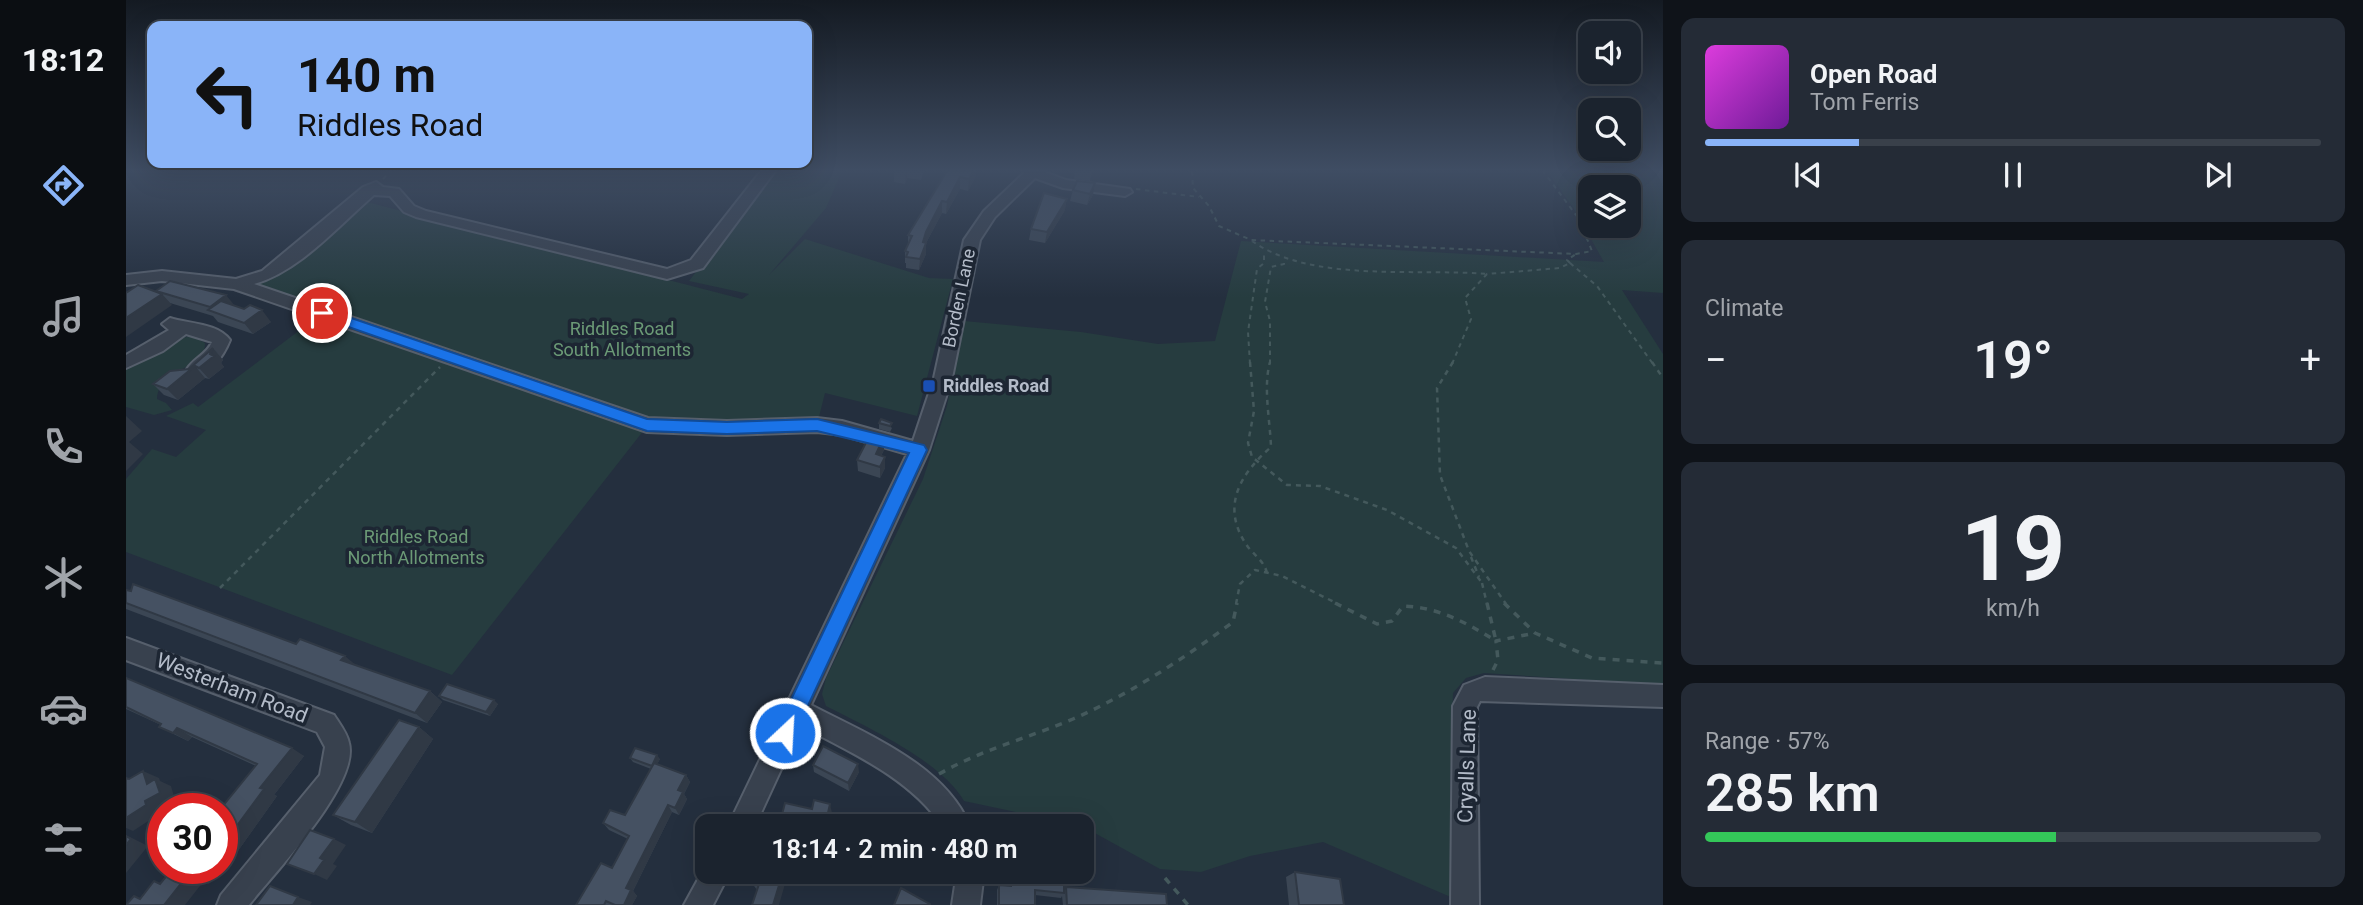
<!DOCTYPE html>
<html lang="en">
<head>
<meta charset="utf-8">
<style>
  :root { --surface:#1b232e; --page:#242b36; --text:#f1f3f6; --muted:#a0a4aa; --line:#39404a; --accent:#8ab4f8 }
  body { margin:0; font-family:Roboto,sans-serif; background:var(--page); color:var(--text); height:100vh; display:flex; flex-direction:column; font-size:26px; white-space:nowrap }
  * { box-sizing:border-box; margin:0 }
  p { font-size:23px; color:var(--muted) }
  .icon { flex:none; width:38px; height:38px; fill:none; stroke:currentColor; stroke-width:2; stroke-linecap:round; stroke-linejoin:round }
  .map { position:relative; flex:1; overflow:hidden }
  .drawer { display:flex; flex-direction:column; gap:18px; padding:18px; background:#0f1319; width:700px }
  .drawer>* { flex:none }
  .banner { position:absolute; left:21px; top:21px; width:665px; height:147px; border-radius:14px; box-shadow:0 7px 28px #0002,0 0 0 2px var(--line); background:#8ab4f8; color:#111; overflow:hidden }
  .tools { position:absolute; left:1452px; top:21px; display:grid; gap:14px }
  .tools a { display:grid; place-items:center; width:63px; height:63px; border-radius:14px; background:var(--surface); box-shadow:0 7px 28px #0002,0 0 0 2px var(--line); font-size:35px }
  .speed { position:absolute; left:21px; top:793px; display:flex; gap:14px; font-size:35px; font-weight:700; text-align:center }
  .speed>* { display:grid; place-content:center; width:91px; height:91px; border-radius:50%; background:var(--surface); box-shadow:0 7px 28px #0002,0 0 0 2px var(--line); line-height:1 }
  .speed .limit { border:10px solid #d22; background:#fff; color:#111 }
  .pin { position:absolute; display:grid; place-items:center; width:60px; height:60px; color:#fff; margin:-30px; border:4px solid #fff; border-radius:50%; box-shadow:0 2px 7px #0007 }
  .me { position:absolute; width:77px; margin:-38px; rotate:25deg; stroke-linejoin:round; filter:drop-shadow(0 0 5px #0008) }
  .turn { display:flex; align-items:center; gap:24px; height:147px; padding:0 35px; font-size:32px }
  .turn .icon { width:91px; height:91px; stroke-width:2.5 }
  .turn b { display:block; font-size:49px; line-height:60px }
  .big { font-size:52px; font-weight:600; line-height:1.1 }
  .drawer .card { flex:1; display:flex; flex-direction:column; justify-content:center; gap:10px; min-width:0; padding:0 24px; border-radius:14px; background:var(--page) }
  .drawer .dial { align-items:center; gap:0 }
  .dial b { font-size:91px; line-height:1 }
  .song { display:flex; align-items:center; gap:21px }
  .cover { width:84px; height:84px; border-radius:10px; background:linear-gradient(135deg,hsl(300 70% 55%),hsl(280 70% 35%)) }
  .played { height:7px; border-radius:4px; background:linear-gradient(90deg,var(--accent) 25%,var(--line) 25%) }
  .keys { display:flex; justify-content:space-around; direction:ltr }
  .heat { display:flex; justify-content:space-between; align-items:center; font-size:38px; direction:ltr }
  .charge { height:10px; border-radius:5px; background:linear-gradient(90deg,#34c759 57%,var(--line) 0) }
  .trip { position:absolute; left:569px; top:814px; width:399px; height:70px; border-radius:14px; background:var(--surface); box-shadow:0 7px 28px #0002,0 0 0 2px var(--line); font-weight:600; line-height:70px; text-align:center }
  main { display:flex; flex:1; min-height:0 }
  .tabs { display:flex; flex-direction:column; width:126px; justify-content:space-around; align-items:center; background:#0b0e12; color:var(--muted) }
  .tabs .icon { width:49px; height:49px }
  .tabs .current { color:var(--accent) }
  .tabs b { font-size:32px; color:var(--text) }
  .map>svg:first-child { display:block }
  .green { fill:#263c3f; fill-rule:evenodd }
  .lines { fill:none; stroke-linecap:round; stroke-linejoin:round }
  .minor-casing { stroke:#565f6c; stroke-width:4 }
  .path-far2 { stroke:#44595c; stroke-width:2; stroke-dasharray:4.5 4.5; stroke-linecap:butt }
  .path-far1 { stroke:#44595c; stroke-width:2.5; stroke-dasharray:5 5; stroke-linecap:butt }
  .path { stroke:#44595c; stroke-width:3.5; stroke-dasharray:7 7; stroke-linecap:butt }
  .minor { fill:#38414e; fill-rule:evenodd }
  .wall { fill:#3b4654 }
  .shaded-wall { fill:#303945 }
  .building { fill:#455162; stroke:#303945; stroke-width:2 }
  .route { fill:#1a73e8; stroke:#114b97; stroke-width:2 }
  .transit-dot { fill:#1a4fb4; stroke:#1d2633; stroke-width:2.5 }
  .labels { text-anchor:middle; stroke-width:7; stroke-linejoin:round; paint-order:stroke }
  .street-label { font-size:18px; fill:#b4bcc9; stroke:#1d2633 }
  .park-label { font-size:18px; fill:#6b9a76; stroke:#1d2633 }
  .poi-label { font-size:18px; font-weight:bold; fill:#b4bcc9; stroke:#1d2633; text-anchor:start }
  .near-street-label { font-size:21px; fill:#b4bcc9; stroke:#1d2633 }
</style>
</head>
<body>
<main>
<nav class="tabs">
<b>18:12</b>
<svg class="icon current" aria-label="directions" viewBox="0 0 24 24"><path d="M12 3l9 9-9 9-9-9zM9 14v-3h6M13 9l2 2-2 2"/></svg>
<svg class="icon" aria-label="music" viewBox="0 0 24 24"><path d="M9 18V5l10-2v13"/><circle cx="6" cy="18" r="3"/><circle cx="16" cy="16" r="3"/></svg>
<svg class="icon" aria-label="phone" viewBox="0 0 24 24"><path d="M5 4h4l2 5-3 2q2 4 5 5l2-3 5 2v4C11 20 4 13 5 4z"/></svg>
<svg class="icon" aria-label="climate" viewBox="0 0 24 24"><path d="M12 3v18M4 7l16 10M4 17L20 7"/></svg>
<svg class="icon" aria-label="car" viewBox="0 0 24 24"><path d="M5 17H2v-5l4-1 3-4h7l3 4 3 1v5h-3M9 17h6M6 11h13"/><circle cx="7" cy="17" r="2"/><circle cx="17" cy="17" r="2"/></svg>
<svg class="icon" aria-label="filters" viewBox="0 0 24 24"><path d="M4 7h16M4 17h16"/><circle cx="9" cy="7" r="2"/><circle cx="15" cy="17" r="2"/></svg>
</nav>
<div class="map">
<svg width="1537" height="905" viewBox="0 0 1537 905">
  <rect width="100%" height="100%" fill="#242f3e"/>
  <!-- green -->
  <path class="green" d="M647,171H716L700,208L643,275L679,239L803,278L827,279L791,416L699,393L693,417L592,424L520,421L129,283L237,201L616,299L623,294L563,281Z
    M1421,171H1537V293L1496,290L1537,354V685L1358,673L1340,678L1327,693L1324,789L1327,898L1197,842L1124,856L1075,872L1034,869L956,826L838,801C815,761 741,727 700,706L696,694L700,678L797,479L821,406L838,321L955,332L1032,344L1089,341L1115,241L1478,262L1448,209ZM1465,187H1503V226H1465Z
    M191,317L518,430L326,675L0,552V479L26,449L50,457L80,430L40,416L67,403L72,407Z
    M67,336L79,343C79,373 34,364 31,399L40,403L46,410L28,415L0,407V364L54,338Z"/>
  <g class="lines">
    <!-- minor casing -->
    <g class="minor-casing">
      <path id="minor" d="M635,171H649L577,268L541,279L290,217L278,212L264,196L248,195C212,226 174,271 128,284L522,418L601,421L691,418L716,421L787,441L808,378L838,240L858,211L898,173L896,171H916L940,180L1004,189L1006,192L999,196L937,188L909,178L869,217L854,240L826,378L803,450L685,705C740,734 818,764 844,826H816C784,778 724,752 675,726L629,826H602L781,454L716,435L691,432L601,435L521,432L108,289L36,281L0,285V275L36,271L110,279L136,271L237,187L250,182L257,187L273,189L288,206L300,211L541,269L565,260Z
        M44,318C63,324 92,323 104,340C98,355 83,379 64,373L61,369C68,358 81,354 86,342L60,334L37,351L0,368V355L43,330L36,324Z
        M0,638L208,715C213,723 221,733 223,743C234,784 149,872 123,905H91L95,895L194,775L199,747L191,732L0,660Z
        M1359,677L1537,685V707L1354,701L1351,707L1353,905H1325L1327,706L1338,685Z
        M581,863V872H604L587,905H558Z
        M831,872H858L854,905H826Z"/>
    </g>
    <!-- path-far2 -->
    <path class="path-far2" d="M1066,171L1067,188L1083,206L1093,226L1125,240L1450,254L1466,251L1453,219L1417,171
      M257,179L265,171
      M1010,189L1073,197
      M1126,241C1185,283 1290,268 1361,274
      M1444,263L1471,286L1527,364
      M1444,263L1441,260L1450,254
      M1124,364L1122,332L1131,269L1138,263V251
      M1144,364V321L1139,302L1145,267L1158,264V259
      M1326,364L1345,319L1339,298L1361,274L1434,268L1444,263"/>
    <!-- path-far1 -->
    <path class="path-far1" d="M1124,362L1128,411L1122,443L1126,457L1161,485L1194,486L1261,510L1330,548L1356,583
      M1327,362L1311,388L1314,475L1343,551L1380,604
      M1526,362L1537,378
      M1345,557L1353,577
      M1141,573C1138,561 1129,556 1122,547C1094,508 1113,475 1145,447C1144,420 1137,387 1144,362
      M1356,583L1361,604
      M94,588L314,367
      M1110,604L1114,584L1129,570L1156,576L1212,604"/>
    <!-- path -->
    <path class="path" d="M1209,603L1251,624L1266,621L1277,606C1312,607 1341,623 1370,641
      M1361,603L1370,641
      M1378,603L1409,633L1466,658L1537,663
      M1367,670L1372,660L1370,641L1409,633
      M813,774C855,750 902,738 947,719C1004,694 1057,659 1107,622L1111,603
      M1039,878L1062,905"/>
    <!-- minor -->
    <use href="#minor" class="minor"/>
  </g>
  <!-- wall -->
  <path class="wall" d="M768,171H798L795,180L781,178L779,184L768,182Z
    M821,171L850,176L842,191L834,189L820,214L816,213L800,243V254L793,270L780,268V263H779V251L782,244V235Z
    M949,171H966L964,181L948,179Z
    M947,190L967,195L961,205L944,201Z
    M939,210L919,243L903,240L905,229Z
    M30,292L109,306L145,322L127,334L92,322L87,316L44,303L46,305Z
    M87,348L97,360L95,363L98,367L83,379L79,378L52,400L38,395L27,384L63,369Z
    M755,419L766,428L764,432L753,429V423Z
    M757,439L758,450L755,456L759,457V468L754,478L732,471L731,460Z
    M0,590L170,644L304,691L316,702L301,723L0,609Z
    M0,678L178,756L148,795L151,796L109,855L107,853L130,766L66,737L62,741L33,727L35,725L0,709Z
    M313,696L372,704L364,716L317,700Z
    M293,727L307,739L246,833L225,825L207,815Z
    M504,758L534,759L531,764L560,775L564,782L558,794L561,799L553,815L546,812L507,891L511,896L506,905H450L486,868L502,839L483,830L477,823L499,815L525,769L507,762Z
    M687,765L733,772L723,791L688,772Z
    M630,872H675L673,880L661,877L631,890L626,883Z
    M788,872H813L812,875L789,877Z
    M882,872H928L938,889L940,887L1041,905H937L936,896L935,898L909,895V905H871V890L873,885L882,886Z
    M1169,872L1218,905H1163L1160,877Z"/>
  <!-- shaded-wall -->
  <path class="shaded-wall" d="M780,171H781V178L779,184Z
    M847,171H850V176L842,191L843,179Z
    M834,177V189L820,214L821,202Z
    M969,183L967,195L961,205L964,194Z
    M941,199L939,210L919,243L921,232Z
    M816,201V213L800,243V254L793,270L794,259L800,232Z
    M36,294L46,305L0,337V318Z
    M100,295L109,306L88,312L84,307Z
    M136,310L145,322L127,334L118,323Z
    M87,348L97,360L95,363L98,367L83,379L73,368Z
    M69,366L79,378L52,400L41,389Z
    M0,416L16,431L3,442L17,454L0,471Z
    M757,439L758,450L750,465V454Z
    M759,457V468L754,478V467Z
    M219,656L232,667L215,660Z
    M304,691L316,702L301,723L289,713Z
    M368,700L372,704L364,716L360,712Z
    M293,727L307,739L246,833L229,822Z
    M51,728L66,737L62,741L47,733Z
    M166,748L178,756L148,795L151,796L109,855L107,853L96,867V846L134,788Z
    M531,755L534,759L528,770L526,766Z
    M732,764L733,772L723,791L722,783Z
    M17,771L33,778L34,781L45,786L49,800L35,809L36,812L7,831L0,828V818L19,801L21,784Z
    M560,775L564,782L558,794L561,799L553,815L549,808L552,790Z
    M704,804L706,813L703,826H699Z
    M542,805L546,812L507,891L511,896L506,905H498L500,888Z
    M0,835L22,846L0,873Z
    M208,839L220,845L207,864L211,866L201,880L188,874L194,858Z
    M75,868H95L83,884L77,882L59,905H38L28,881L44,887Z
    M657,872H659L661,877L653,905H647Z
    M670,872H675L673,880Z
    M172,897L186,902L184,905H167Z"/>
  <!-- building -->
  <path class="building" d="M821,171H847L843,179L834,177L821,202L816,201L800,232L797,242L800,243L794,259L780,257L782,252L779,251L786,236L782,235Z
    M951,181L969,183L964,194L947,190Z
    M918,193L941,199L921,232L905,229Z
    M44,281L100,295L84,307L30,291Z
    M12,285L36,294L0,318V293Z
    M95,301L118,309L124,305L136,310L118,323L82,310Z
    M87,348L84,354L88,356L73,368L69,366L41,389L27,384L44,371L63,369Z
    M755,419L766,423L764,426L753,423Z
    M744,435L757,439L750,454L759,457L754,467L731,460Z
    M7,584L170,644L174,639L219,656L215,660L304,691L289,713L0,603V590L5,591Z
    M0,678L166,748L134,788L138,789L96,846L95,808L131,764L51,728L47,733L33,727L35,724L0,707Z
    M321,684L368,700L360,712L313,696Z
    M273,720L293,727L229,822L207,815Z
    M697,746L732,764L722,783L687,765Z
    M509,748L531,755L526,766L504,758Z
    M528,763L560,775L552,790L557,792L549,808L542,805L500,888L505,890L498,905H489L480,901L478,905H450L475,863L486,868L503,836L477,823L484,810L499,815Z
    M17,771L21,784L29,779L34,793L19,801L20,805L0,818V778L3,779Z
    M688,800L704,804L699,826H646L648,820L654,822L659,803L686,809Z
    M184,830L208,839L194,858L198,860L188,874L161,864Z
    M0,836L5,839L0,845Z
    M47,868H75L67,878L61,876L38,905H0L8,896L14,899L28,881L34,884Z
    M630,872H657L647,905H626L633,884L626,883Z
    M885,872H928L938,873V893L909,890V905H873V885L885,886Z
    M1169,872L1214,879L1218,905H1173Z
    M144,886L172,897L167,905H130Z
    M940,887L1040,894L1041,905H941Z
    M775,888L804,904V905H768Z"/>
  <!-- sky -->
  <linearGradient id="sky" x2="0" y2="1"><stop stop-color="#141a22"/><stop offset="0.57" stop-color="#3f4d63"/><stop offset="1" stop-color="#3f4d63" stop-opacity="0"/></linearGradient>
  <rect width="1537" height="298" fill="url(#sky)"/>
  <!-- route -->
  <path class="route" d="M196,308L521,419L601,422L691,419L798,445L801,450L666,740L659,743L652,740L649,733L783,453L691,431L601,434L521,431L191,316L189,313Z"/>
  <!-- markers -->
  <rect class="transit-dot" x="796" y="379" width="14" height="14" rx="3.5"/>
  <g class="labels">
    <!-- street labels -->
    <g class="street-label">
      <text transform="translate(833 298) rotate(-78)" y="6">Borden Lane</text>
    </g>
    <!-- park labels -->
    <g class="park-label">
      <text x="496" y="335">Riddles Road<tspan x="496" dy="21">South Allotments</tspan></text>
      <text x="290" y="543">Riddles Road<tspan x="290" dy="21">North Allotments</tspan></text>
    </g>
    <!-- poi labels -->
    <g class="poi-label">
      <text x="817" y="392">Riddles Road</text>
    </g>
    <!-- near-street labels -->
    <g class="near-street-label">
      <text transform="translate(106 688) rotate(21)" y="7">Westerham Road</text>
      <text transform="translate(1341 766) rotate(-88)" y="7">Cryalls Lane</text>
    </g>
  </g>
</svg>
<div class="tools">
<a><svg class="icon" aria-label="sound" viewBox="0 0 24 24"><path d="M4 9h4l5-4v14l-5-4H4zM17 9q2 3 0 6"/></svg></a>
<a><svg class="icon" aria-label="search" viewBox="0 0 24 24"><circle cx="10" cy="10" r="6"/><path d="M15 15l6 6"/></svg></a>
<a><svg class="icon" aria-label="layers" viewBox="0 0 24 24"><path d="M12 4l9 5-9 5-9-5zM3 14l9 5 9-5"/></svg></a>
</div>
<div class="speed"><div class="limit">30</div></div>
<div class="pin" style="left:196px;top:313px;background:#d93025"><svg class="icon" aria-label="arrive" viewBox="0 0 24 24"><path d="M6 21V4h12l-3 4 3 4H6"/></svg></div>
<svg class="me" style="left:659px;top:733px" viewBox="-20 -20 40 40"><circle r="17" fill="#1a73e8" stroke="#fff" stroke-width="3"/><path d="M0-11L8 9 0 5-8 9z" fill="#fff"/></svg>
<div class="trip">18:14 · 2 min · 480 m</div>
<div class="banner">
<div class="turn"><svg class="icon" aria-label="left" viewBox="0 0 24 24"><path d="M17 20v-9H6M10 6l-5 5 5 5"/></svg><div><b>140 m</b>Riddles Road</div></div>
</div>
</div>
<section class="drawer">
<div class="card">
<div class="song"><i class="cover"></i><div><b>Open Road</b><p>Tom Ferris</p></div></div>
<div class="played"></div>
<div class="keys"><svg class="icon" aria-label="previous" viewBox="0 0 24 24"><path d="M18 5L8 12l10 7zM5 5v14"/></svg><svg class="icon" aria-label="pause" viewBox="0 0 24 24"><path d="M8 5v14M16 5v14"/></svg><svg class="icon" aria-label="next" viewBox="0 0 24 24"><path d="M6 5l10 7-10 7zM19 5v14"/></svg></div>
</div>
<div class="card"><p>Climate</p>
<div class="heat"><a>−</a><b class="big">19°</b><a>+</a></div>
</div>
<div class="card dial"><b>19</b><p>km/h</p></div>
<div class="card"><p>Range · 57%</p><b class="big">285 km</b><div class="charge"></div></div>
</section>
</main>
</body>
</html>
